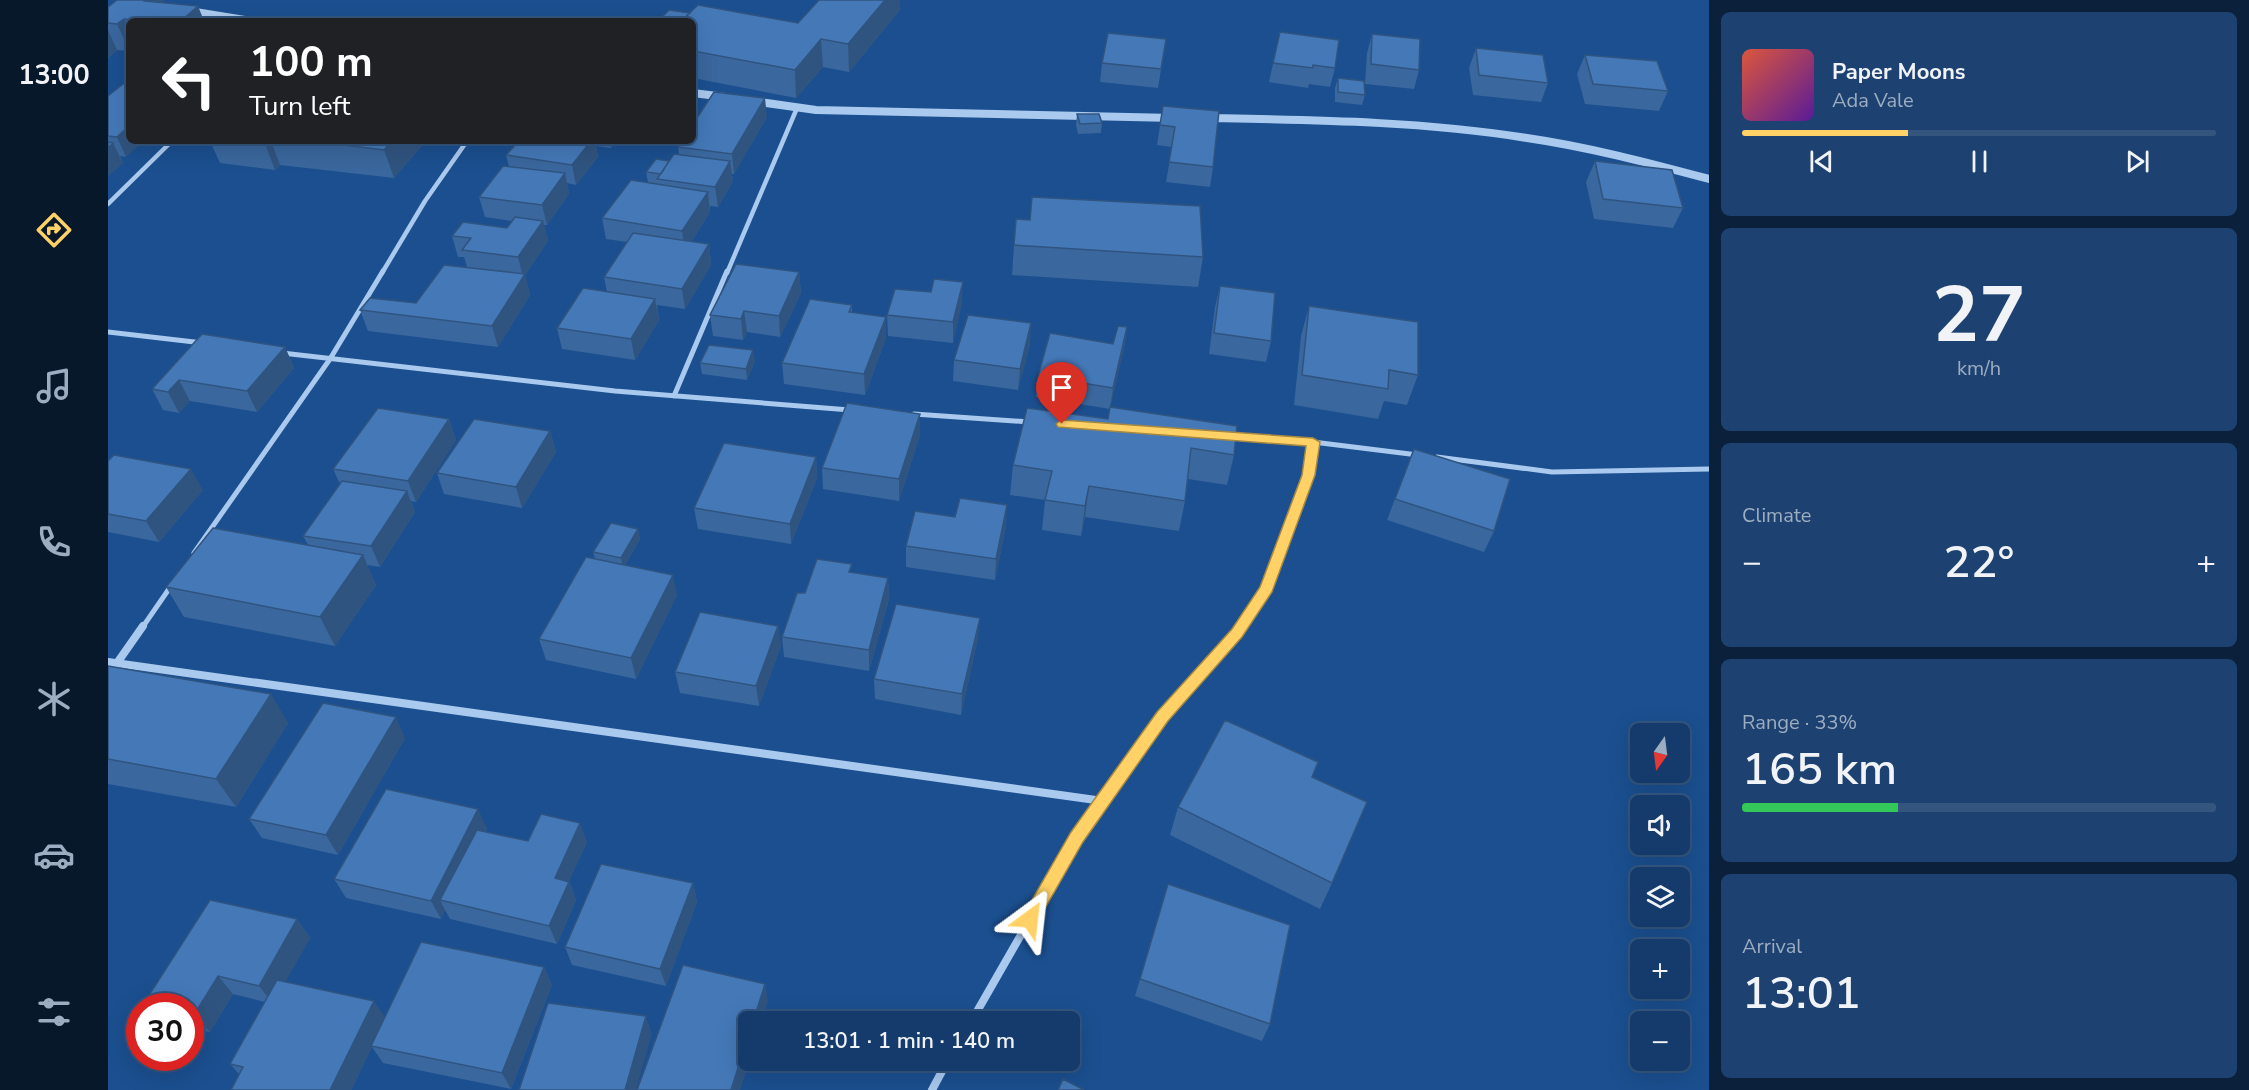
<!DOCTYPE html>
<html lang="en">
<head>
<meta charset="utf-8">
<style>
  :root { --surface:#143b6b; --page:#1d4271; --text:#f1f3f6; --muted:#9dadc1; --line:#33557e; --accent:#ffd166 }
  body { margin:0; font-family:"Nunito Sans",sans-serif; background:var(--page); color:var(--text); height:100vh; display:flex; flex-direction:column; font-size:22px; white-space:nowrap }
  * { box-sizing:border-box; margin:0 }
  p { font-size:20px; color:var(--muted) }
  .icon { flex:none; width:33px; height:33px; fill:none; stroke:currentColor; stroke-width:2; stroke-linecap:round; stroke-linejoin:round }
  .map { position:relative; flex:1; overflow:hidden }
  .sheet { display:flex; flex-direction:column; gap:12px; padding:12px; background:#0b203b; width:540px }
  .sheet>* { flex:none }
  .guide { position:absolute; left:18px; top:18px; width:570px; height:126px; border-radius:9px; box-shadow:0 6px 24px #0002,0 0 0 2px var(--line); background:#202124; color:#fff; overflow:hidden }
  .needle { width:39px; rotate:194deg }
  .controls { position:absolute; left:1522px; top:723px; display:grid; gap:12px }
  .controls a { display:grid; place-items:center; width:60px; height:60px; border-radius:9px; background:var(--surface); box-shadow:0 6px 24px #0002,0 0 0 2px var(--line); font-size:30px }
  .speed { position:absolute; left:18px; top:993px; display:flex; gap:12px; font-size:30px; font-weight:700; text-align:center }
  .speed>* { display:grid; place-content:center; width:78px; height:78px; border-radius:50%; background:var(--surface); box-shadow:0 6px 24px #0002,0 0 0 2px var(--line); line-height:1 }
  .speed .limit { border:9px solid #d22; background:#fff; color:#111 }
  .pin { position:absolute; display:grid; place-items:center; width:51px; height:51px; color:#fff; margin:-62px -26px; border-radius:50% 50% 50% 0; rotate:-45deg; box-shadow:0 0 6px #0007 }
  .pin .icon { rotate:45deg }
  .me { position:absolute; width:66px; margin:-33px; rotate:30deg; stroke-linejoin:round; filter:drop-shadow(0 0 4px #0008) }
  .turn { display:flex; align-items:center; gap:21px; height:126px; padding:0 24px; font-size:27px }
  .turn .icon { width:78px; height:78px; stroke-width:2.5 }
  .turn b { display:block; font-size:42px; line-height:51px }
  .big { font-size:45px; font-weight:600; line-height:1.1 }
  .sheet .card { flex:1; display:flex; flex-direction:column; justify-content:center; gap:9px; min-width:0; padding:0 21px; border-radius:9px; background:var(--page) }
  .sheet .dial { align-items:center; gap:0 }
  .dial b { font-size:78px; line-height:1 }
  .song { display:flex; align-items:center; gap:18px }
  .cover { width:72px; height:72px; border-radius:9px; background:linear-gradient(135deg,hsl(10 70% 55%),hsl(270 70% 35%)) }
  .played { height:6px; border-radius:3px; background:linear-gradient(90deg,var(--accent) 35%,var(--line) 35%) }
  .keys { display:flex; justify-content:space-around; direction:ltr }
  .heat { display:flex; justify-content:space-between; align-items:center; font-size:33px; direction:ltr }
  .charge { height:9px; border-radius:4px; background:linear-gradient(90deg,#34c759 33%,var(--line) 0) }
  .trip { position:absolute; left:630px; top:1011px; width:342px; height:60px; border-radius:9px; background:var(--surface); box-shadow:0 6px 24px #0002,0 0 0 2px var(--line); font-weight:600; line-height:60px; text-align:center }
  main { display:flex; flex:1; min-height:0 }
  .dock { display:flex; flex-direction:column; width:108px; justify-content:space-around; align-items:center; background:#08182b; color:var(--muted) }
  .dock .icon { width:42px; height:42px }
  .dock .current { color:var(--accent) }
  .dock b { font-size:27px; color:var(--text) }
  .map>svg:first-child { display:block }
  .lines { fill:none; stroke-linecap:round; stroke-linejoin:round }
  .minor-far2 { stroke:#a9c9ee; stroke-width:4.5 }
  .minor-far1 { stroke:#a9c9ee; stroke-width:5 }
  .minor { stroke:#a9c9ee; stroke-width:8 }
  .tertiary { stroke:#a9c9ee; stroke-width:8 }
  .wall { fill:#3a679d }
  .shaded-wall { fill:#305480 }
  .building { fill:#4478b7; stroke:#305480; stroke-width:1.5 }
  .route { fill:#ffd166; stroke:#a68842; stroke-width:1.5 }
</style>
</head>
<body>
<main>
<nav class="dock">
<b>13:00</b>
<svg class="icon current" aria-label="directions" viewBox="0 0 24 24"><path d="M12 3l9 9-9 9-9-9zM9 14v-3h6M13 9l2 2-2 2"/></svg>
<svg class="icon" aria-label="music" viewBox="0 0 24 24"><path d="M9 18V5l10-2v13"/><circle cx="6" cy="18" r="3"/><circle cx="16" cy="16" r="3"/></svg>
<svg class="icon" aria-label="phone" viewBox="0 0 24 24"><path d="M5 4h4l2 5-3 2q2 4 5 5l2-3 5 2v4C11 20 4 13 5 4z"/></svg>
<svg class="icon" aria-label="climate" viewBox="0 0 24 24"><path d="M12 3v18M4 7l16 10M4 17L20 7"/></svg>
<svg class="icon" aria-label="car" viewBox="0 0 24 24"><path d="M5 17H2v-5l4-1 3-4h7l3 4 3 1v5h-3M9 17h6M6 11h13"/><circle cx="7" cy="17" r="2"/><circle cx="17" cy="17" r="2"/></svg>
<svg class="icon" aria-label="filters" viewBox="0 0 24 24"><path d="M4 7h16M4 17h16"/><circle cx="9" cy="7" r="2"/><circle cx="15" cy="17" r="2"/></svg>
</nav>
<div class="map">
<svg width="1601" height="1090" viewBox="0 0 1601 1090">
  <rect width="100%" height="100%" fill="#1b4f8f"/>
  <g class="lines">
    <!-- minor-far2 -->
    <path class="minor-far2" d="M0,204L64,141
      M274,273L317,201L359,141
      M619,273L689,108"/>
    <!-- minor-far1 -->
    <path class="minor-far1" d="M0,332L95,343
      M174,353L507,391L742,410
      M566,396L619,271
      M806,414L922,422
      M1121,436L1205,442L1310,455
      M1329,457L1444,472L1601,469
      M86,553L222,359L275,271
      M34,628L63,586
      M1133,628L1159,588L1201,475L1205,442"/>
    <!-- minor -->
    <path class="minor" d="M0,662L995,801
      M0,676L35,626
      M863,1022L969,837L1055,717L1134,626
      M824,1090L840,1060"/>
    <!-- tertiary -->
    <path class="tertiary" d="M81,11L143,21
      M585,93L617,97
      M644,101L708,110L1066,118
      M1097,118C1204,120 1313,121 1419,138C1481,147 1541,163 1601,179"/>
  </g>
  <!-- wall -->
  <path class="wall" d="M9,0H55L56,3L96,21H21V51L9,50L0,58V7Z
    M711,0H792V10L741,72L715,67L688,98L585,78V21L582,13L690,23Z
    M1172,32L1227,68L1222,87L1201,84L1200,88L1161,82Z
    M1264,34L1311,70L1306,89L1257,84L1259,53Z
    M1058,39L1050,88L992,82L994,63Z
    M1368,48L1440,83L1433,102L1365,95L1361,68Z
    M1477,55L1560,91L1551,111L1477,104L1469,74Z
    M1230,78L1257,95L1254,105L1227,102V88Z
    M0,96L18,157L12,156L15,163L0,176Z
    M1055,106L1105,167L1102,187L1058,182L1064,147L1049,145Z
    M969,114L994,123L993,133L970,134L968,125Z
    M659,117L626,174H624L625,181L610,207L602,206V212L583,242L601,244L603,265L577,309L549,305L551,320L527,360L454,349L449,328L499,292L496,277L519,242L498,239L494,218L550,185L540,182L538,172L561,161L571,154L570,147Z
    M102,141H318L286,178L172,165L167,170L112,163Z
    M411,141H508L503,148L488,146L490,157L468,185L459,183L461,194L439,225H436L440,241L417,275L422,295L390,347L260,331L252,310L308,303L359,267L356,257H350L344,236L399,228L404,221L377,217L371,197L401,167L398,155Z
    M1487,161L1575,208L1565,228L1486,219L1478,182Z
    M922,220L1095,257L1090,287L904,275L906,245Z
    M691,272L693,293L672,337L639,332L635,340L605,336L602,315Z
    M1112,286L1163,341L1158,362L1101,354L1107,307Z
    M854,302L845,343L780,336L779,315Z
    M744,305V312L778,338L757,395L676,384L674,363Z
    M1201,306L1310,375L1299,405L1276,401L1270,419L1186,405L1193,336Z
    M1019,327L1016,348L1002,407L1126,455L1119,485L1080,479L1077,501L1071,531L977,517L973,536L934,530L937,500L902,495L905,465L1000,419L1002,409L928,397L930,376L1005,344Z
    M922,344L910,390L845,381L846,360Z
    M177,347L186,368L149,412L82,401L71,413L55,410L44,389Z
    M647,361L639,380L594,374L592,363Z
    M812,414V435L791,501L715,489L714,468Z
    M341,419L348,440L308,502L303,501L307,512L272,567L259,565L268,585L227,646L76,617L58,587L200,545L195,536L232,484L225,469Z
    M442,431L448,452L414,508L336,494L329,473Z
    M1306,449L1386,531L1376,552L1279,520Z
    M708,457L709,478L683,544L590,529L586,508Z
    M0,461L95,490L51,542L0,532Z
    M898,526L887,580L798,567V546Z
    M530,529L532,539L517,565L569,595L528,679L438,660L431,639L487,559L485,552Z
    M744,573L780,578L781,599L761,671L676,657L674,637L697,593Z
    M670,626L673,646L651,706L572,693L567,672Z
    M870,638L853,715L767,699L766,679Z
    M0,666L180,723L128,807L0,784Z
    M297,738L230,855L154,838L141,819Z
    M1210,762L1204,777L1224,883L1212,909L1062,835L1070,807Z
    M379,828L377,832L420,841L479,842L461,881L468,900L449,944L342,919L337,910L333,919L238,898L226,879Z
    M585,883L589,902L558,986L464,965L457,947Z
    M1060,884L1162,1024L1154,1041L1027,996Z
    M189,919L202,938L177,982L277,1017L436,967L444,985L403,1089L275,1063L264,1047L243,1090H123L131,1074L122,1064L157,1002L125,994L102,1032L82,1028V1006H39L36,1003Z"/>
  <!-- shaded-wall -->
  <path class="shaded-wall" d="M39,0H55L62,17L37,1Z
    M777,0H792V10L741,72L740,44Z
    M90,6L96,21H73Z
    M16,19L21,30V50L9,24Z
    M0,30L9,50L0,58Z
    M713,39L715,67L688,98L687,70Z
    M587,85L589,105L585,111V87Z
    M657,98L659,117L626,174L624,154Z
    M21,126V141H36L18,157L9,137Z
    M156,141H163L172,165L167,170Z
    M284,141H318L286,178L276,150Z
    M483,141H487L490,157L468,185L464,165Z
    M502,141H508L503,148Z
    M5,143L15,163L0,176V148Z
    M622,161L625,181L610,207L607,187Z
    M457,173L461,194L439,225L434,205Z
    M600,192L602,212L577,251L574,231Z
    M435,221L440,241L417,275L422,295L390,347L384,326L415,277L410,257Z
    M601,244L603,265L577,309L574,289Z
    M691,272L693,293L672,337L671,316Z
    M855,282L854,302L845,343V322Z
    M547,299L551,320L527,360L523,339Z
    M636,311L639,332L635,340L633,319Z
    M778,317V338L757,395L756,374Z
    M923,323L922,344L910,390L912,369Z
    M1019,327L1016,348L1002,409L1005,388Z
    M177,347L186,368L149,412L139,391Z
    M645,350L647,361L639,380L638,369Z
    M71,380L82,401L71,413L60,392Z
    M812,414V435L791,501V479Z
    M341,419L348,440L308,502L300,481Z
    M442,431L448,452L414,508L408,487Z
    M708,457L709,478L683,544L682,524Z
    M83,469L95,490L51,542L38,521Z
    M981,486L977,517L973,536L977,506Z
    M299,491L307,512L272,567L263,546Z
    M899,505L898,526L887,580L888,559Z
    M530,529L532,539L515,568L513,558Z
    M255,555L268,585L227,646L212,617Z
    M565,575L569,595L528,679L523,658Z
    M780,578L781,599L761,671V650Z
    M872,618L870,638L853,715L854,694Z
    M670,626L673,646L651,706L648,686Z
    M163,694L180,723L128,807L108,779Z
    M288,717L297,738L230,855L218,835Z
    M370,809L379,828L341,902L332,900L337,910L333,919L323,901Z
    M472,823L479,842L454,897L447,878Z
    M461,882L468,900L449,944L441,926Z
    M585,883L589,902L558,986L552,969Z
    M189,919L202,938L165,1004L151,986Z
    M436,967L444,985L403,1089L394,1073Z
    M110,976L125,994L102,1032L86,1015Z
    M657,984L660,1001L654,1022H645Z
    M266,1001L278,1019L243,1090H222Z
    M538,1016L544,1034L528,1090H517Z
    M640,1036V1060H642L632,1090H623Z"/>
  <!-- building -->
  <path class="building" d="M9,0H39L37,1L90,6L73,21H37L16,19L9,24L0,23V7Z
    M711,0H777L740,44L713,39L687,70L585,51V21H573L590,5L690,23Z
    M561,10L582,13L573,21H550Z
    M1172,32L1231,40L1227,68L1205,65V68L1165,63Z
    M1000,33L1058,39L1053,69L994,63Z
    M1264,34L1312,39L1311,70L1263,64Z
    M1368,48L1435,55L1440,83L1371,75Z
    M1477,55L1549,61L1560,91L1485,84Z
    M1230,78L1256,81L1257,95L1230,92Z
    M15,84L21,85V126L9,137L0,136V96Z
    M606,92L657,98L624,154L570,147L574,141H585V124Z
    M1055,106L1111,111L1105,167L1061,162L1067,127L1052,125Z
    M969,114H991L994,123L972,124Z
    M204,141H284L276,150Z
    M411,141H483L464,165L398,155Z
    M0,142L5,143L0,148Z
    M566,154L622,161L607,187L549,179Z
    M548,159L561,161L553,174L538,172Z
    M1487,161L1564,170L1575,208L1495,199Z
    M395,166L457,173L434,205L371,197Z
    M523,180L600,192L574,231L494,218Z
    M924,197L1092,206L1095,257L906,245L908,219L922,220Z
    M407,217L435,221L410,257L354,250L363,238L344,236L355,222L399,228Z
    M525,233L601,244L574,289L496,277Z
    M628,264L691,272L671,316L636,311L633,319L602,315Z
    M336,265L417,274L384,326L252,310L262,298L308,303Z
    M826,279L855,282L845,322L779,315L787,289L823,292Z
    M1112,286L1167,293L1163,341L1106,333Z
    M475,288L547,299L523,339L449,328Z
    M702,299L744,305L741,312L778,317L756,374L674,363Z
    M1201,306L1310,322V375L1281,370L1280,389L1194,375Z
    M860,315L923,323L912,369L846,360Z
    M1010,326L1019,327L1005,388L930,376L942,333L1005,344Z
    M94,334L177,347L139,391L71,380L60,392L44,389Z
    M601,345L645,350L638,369L592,363Z
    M739,403L812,414L791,479L714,468Z
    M1002,407L1129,426L1126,455L1083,448L1077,501L981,486L977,506L937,500L944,471L905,465L919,408L1000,419Z
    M270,408L341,419L300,481L225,469Z
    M366,419L442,431L408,487L329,473Z
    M616,443L708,457L682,524L586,508Z
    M1306,449L1402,479L1386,531L1287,499Z
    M6,455L83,469L38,521L0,514V461Z
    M234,481L299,491L263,546L195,536Z
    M852,498L899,505L888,559L798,546L807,511L847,517Z
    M503,523L530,529L513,558L485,552Z
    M105,528L255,555L212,617L58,587Z
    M478,557L565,575L523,658L431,639Z
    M709,559L744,564L741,572L780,578L761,650L674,637L689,593H697Z
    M788,604L872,618L854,694L766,679Z
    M592,612L670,626L648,686L567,672Z
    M0,666L163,694L108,779L0,759Z
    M215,703L288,717L218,835L141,819Z
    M1117,720L1210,762L1204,777L1259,802L1224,883L1070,807Z
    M278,789L370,809L323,901L226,879Z
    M433,814L472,823L447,878L461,882L441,926L332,900L369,830L420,841Z
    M493,864L585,883L552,969L457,947Z
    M1060,884L1182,925L1162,1024L1032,979Z
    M102,900L189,919L151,986L110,976L86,1015L82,1014V1006H50L36,1003Z
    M313,942L436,967L394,1073L263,1046Z
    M575,965L657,984L645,1022H640V1036L623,1090H529Z
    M169,980L266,1001L222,1090H123L135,1067L122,1064Z
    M440,1003L538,1016L517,1090H411Z
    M955,1079L976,1090H950Z"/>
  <!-- route -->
  <path class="route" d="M954,420L1205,438L1212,442L1207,475L1164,592L1134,637L1060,721L975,842L928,924L922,927L916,924L913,919L963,832L1049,712L1124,629L1152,587L1194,475L1198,446L950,427L948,424L950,422Z"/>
</svg>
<div class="controls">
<a><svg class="needle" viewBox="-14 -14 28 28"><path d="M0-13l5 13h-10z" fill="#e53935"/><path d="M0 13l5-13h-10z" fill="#9dadc1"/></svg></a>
<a><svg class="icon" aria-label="sound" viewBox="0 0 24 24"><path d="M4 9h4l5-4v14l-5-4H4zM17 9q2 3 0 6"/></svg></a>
<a><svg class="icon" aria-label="layers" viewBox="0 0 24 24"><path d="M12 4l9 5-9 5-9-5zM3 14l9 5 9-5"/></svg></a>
<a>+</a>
<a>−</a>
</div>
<div class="speed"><div class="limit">30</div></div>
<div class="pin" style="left:954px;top:424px;background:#d93025"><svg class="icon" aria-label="arrive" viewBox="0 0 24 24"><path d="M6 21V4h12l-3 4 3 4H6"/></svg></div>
<svg class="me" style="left:922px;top:919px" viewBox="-20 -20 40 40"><path d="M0-17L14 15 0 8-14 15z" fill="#ffd166" stroke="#fff" stroke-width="4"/></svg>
<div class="trip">13:01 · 1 min · 140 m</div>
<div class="guide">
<div class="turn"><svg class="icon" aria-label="left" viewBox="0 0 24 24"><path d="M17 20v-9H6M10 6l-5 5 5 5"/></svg><div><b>100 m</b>Turn left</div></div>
</div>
</div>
<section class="sheet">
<div class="card">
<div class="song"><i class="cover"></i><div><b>Paper Moons</b><p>Ada Vale</p></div></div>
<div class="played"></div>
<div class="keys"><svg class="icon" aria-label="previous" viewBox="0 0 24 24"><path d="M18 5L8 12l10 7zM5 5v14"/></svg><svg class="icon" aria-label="pause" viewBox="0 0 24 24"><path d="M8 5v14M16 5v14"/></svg><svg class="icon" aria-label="next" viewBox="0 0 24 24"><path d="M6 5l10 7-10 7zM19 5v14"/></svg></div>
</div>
<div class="card dial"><b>27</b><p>km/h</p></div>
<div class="card"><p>Climate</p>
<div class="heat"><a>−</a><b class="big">22°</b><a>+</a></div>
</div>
<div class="card"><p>Range · 33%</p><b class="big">165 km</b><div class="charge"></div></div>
<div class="card"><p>Arrival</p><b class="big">13:01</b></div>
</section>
</main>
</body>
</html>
